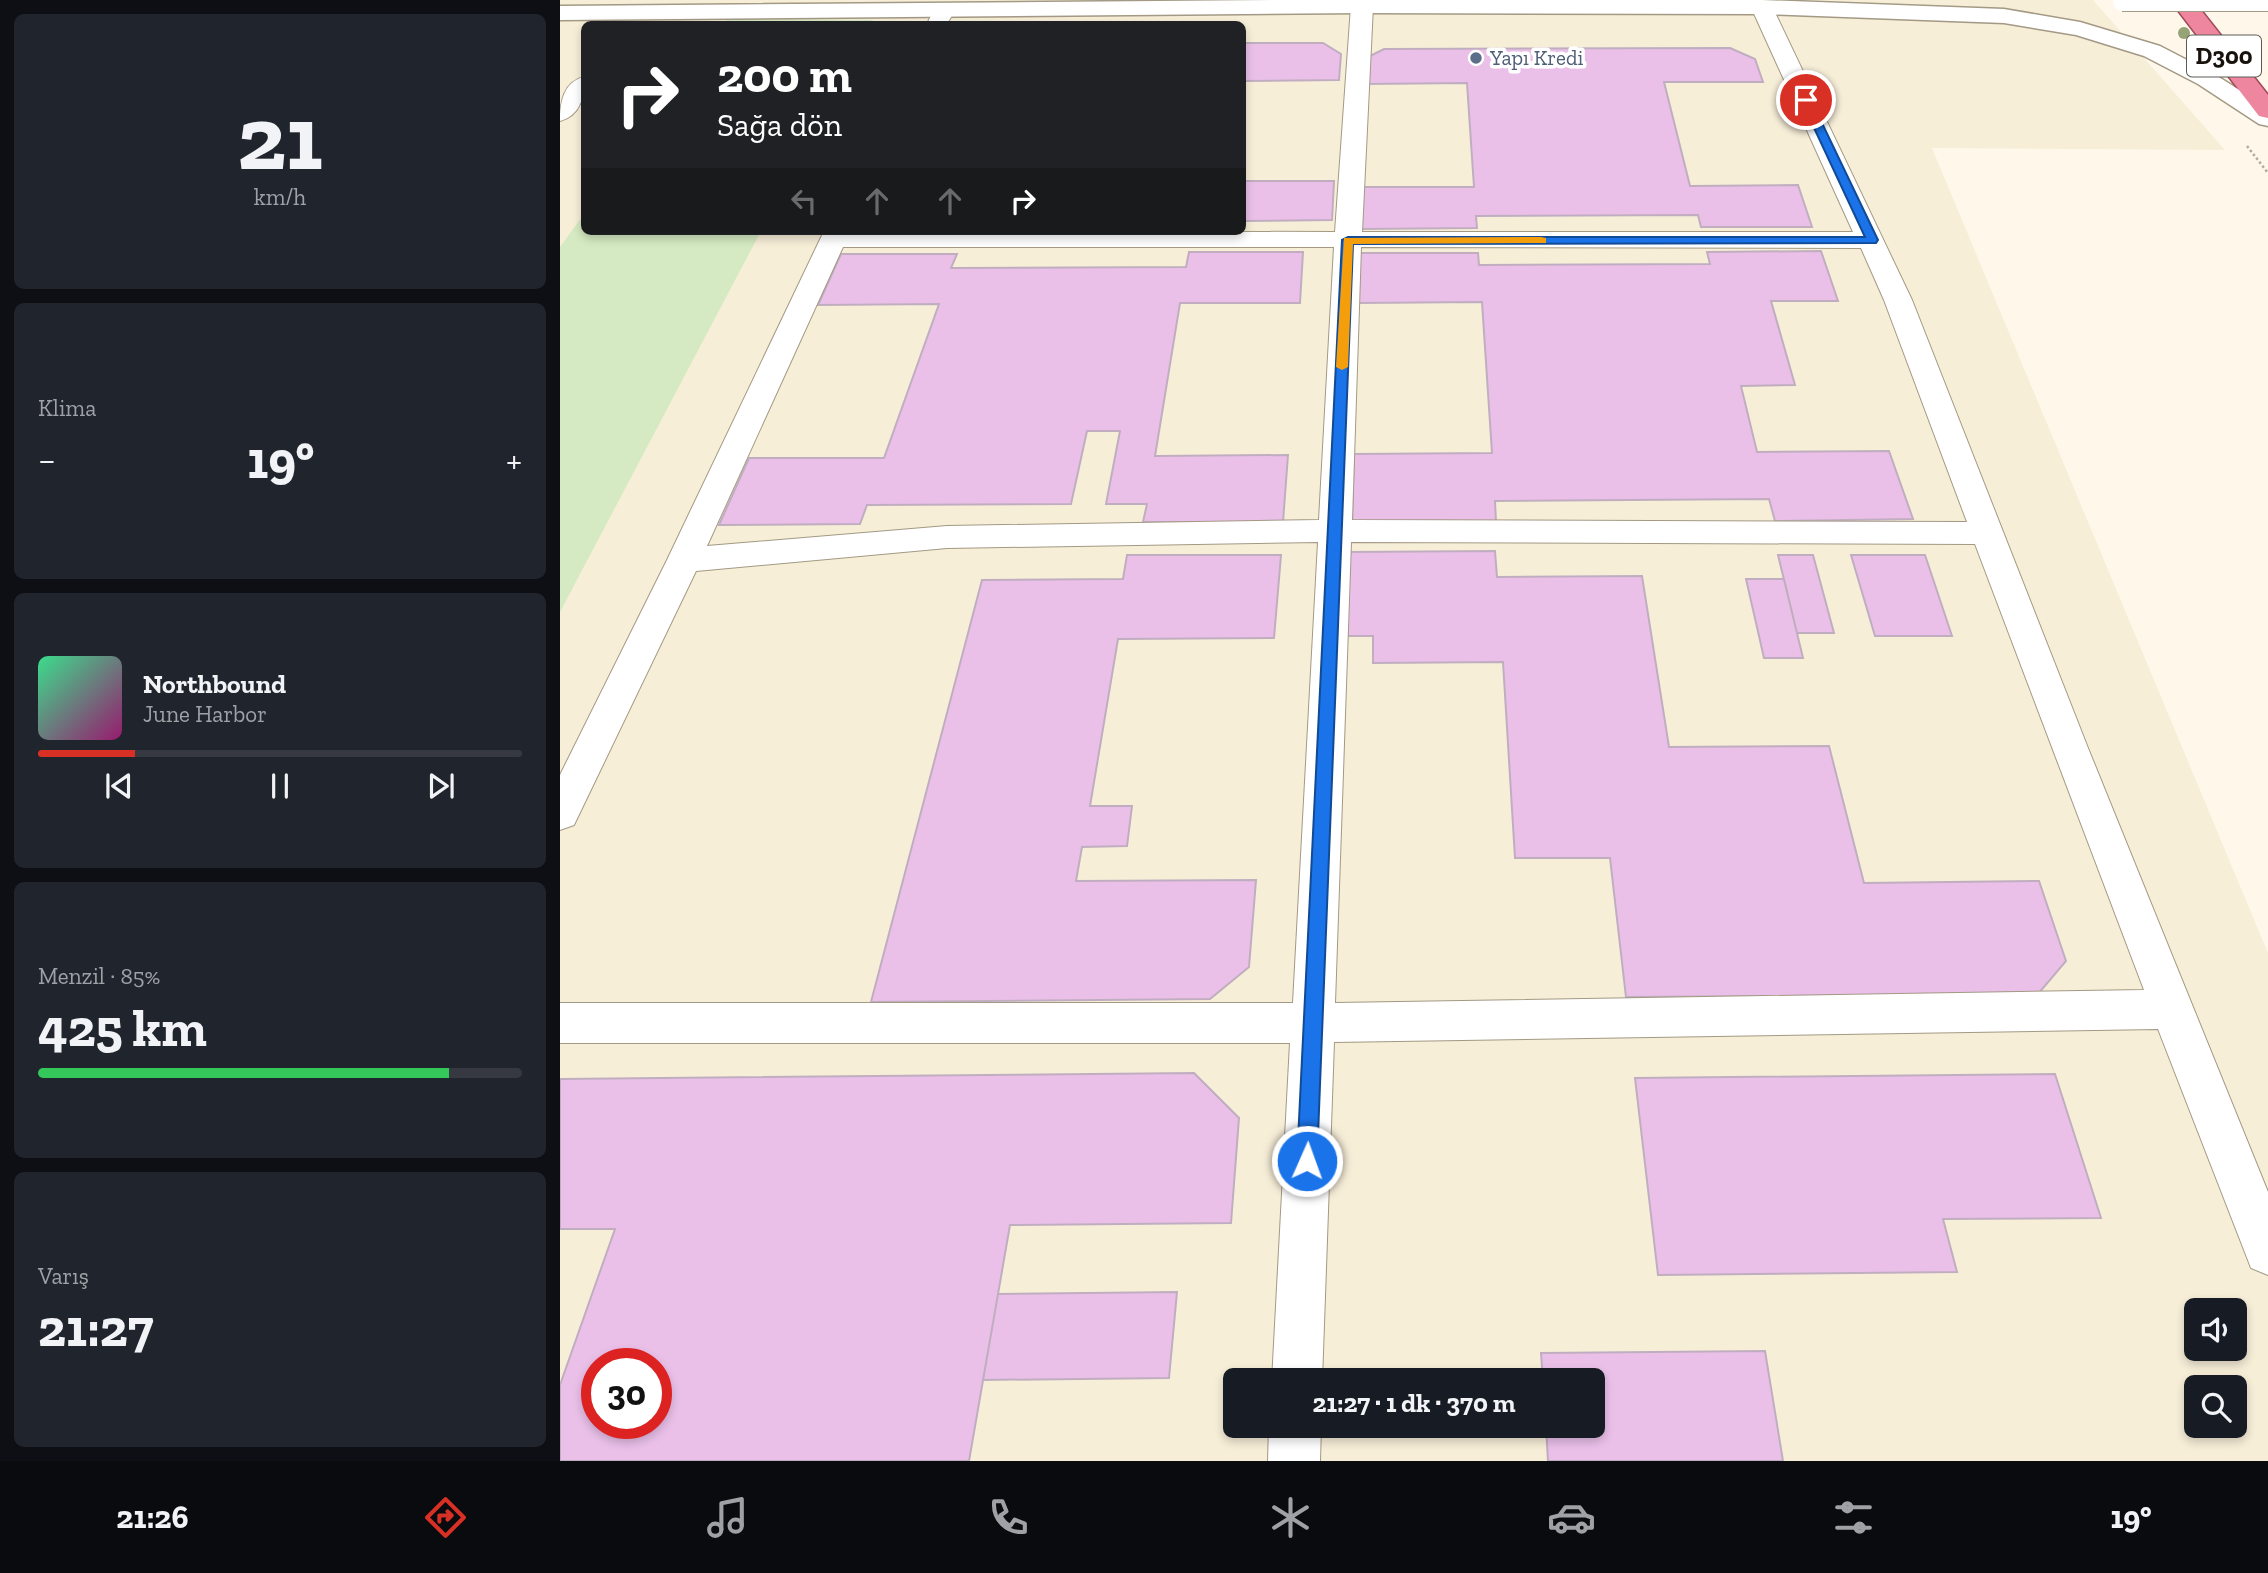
<!DOCTYPE html>
<html lang="tr">
<head>
<meta charset="utf-8">
<style>
  :root { --surface:#171b24; --page:#20242c; --text:#f1f3f6; --muted:#9ea1a6; --line:#363941; --accent:#d93025 }
  body { margin:0; font-family:"Zilla Slab",serif; background:var(--page); color:var(--text); height:100vh; display:flex; flex-direction:column; font-size:26px; white-space:nowrap }
  * { box-sizing:border-box; margin:0 }
  p { font-size:23px; color:var(--muted) }
  .icon { flex:none; width:38px; height:38px; fill:none; stroke:currentColor; stroke-width:2; stroke-linecap:round; stroke-linejoin:round }
  .map { position:relative; flex:1; overflow:hidden }
  .panel { display:flex; flex-direction:column; gap:14px; padding:14px; background:#0d0f14; width:560px }
  .panel>* { flex:none }
  .guide { position:absolute; left:21px; top:21px; width:665px; height:214px; border-radius:10px; box-shadow:0 4px 10px #0003; background:#202124; color:#fff; overflow:hidden }
  .controls { position:absolute; left:1624px; top:1298px; display:grid; gap:14px }
  .controls a { display:grid; place-items:center; width:63px; height:63px; border-radius:10px; background:var(--surface); box-shadow:0 4px 10px #0003; font-size:35px }
  .speed { position:absolute; left:21px; top:1348px; display:flex; gap:14px; font-size:35px; font-weight:700; text-align:center }
  .speed>* { display:grid; place-content:center; width:91px; height:91px; border-radius:50%; background:var(--surface); box-shadow:0 4px 10px #0003; line-height:1 }
  .speed .limit { border:10px solid #d22; background:#fff; color:#111 }
  .pin { position:absolute; display:grid; place-items:center; width:60px; height:60px; color:#fff; margin:-30px; border:4px solid #fff; border-radius:50%; box-shadow:0 2px 7px #0007 }
  .me { position:absolute; width:77px; margin:-38px; rotate:2deg; stroke-linejoin:round; filter:drop-shadow(0 0 5px #0008) }
  .turn { display:flex; align-items:center; gap:24px; height:147px; padding:0 21px; font-size:32px }
  .turn .icon { width:91px; height:91px; stroke-width:2.5 }
  .turn b { display:block; font-size:49px; line-height:60px }
  .lanes { display:flex; align-items:center; height:66px; padding:0 21px; background:#0003; justify-content:center; gap:35px; direction:ltr }
  .lanes .off { opacity:.35 }
  .big { font-size:52px; font-weight:700; line-height:1.1 }
  .panel .widget { flex:1; display:flex; flex-direction:column; justify-content:center; gap:10px; min-width:0; padding:0 24px; border-radius:10px; background:var(--page) }
  .panel .dial { align-items:center; gap:0 }
  .dial b { font-size:91px; line-height:1 }
  .song { display:flex; align-items:center; gap:21px }
  .cover { width:84px; height:84px; border-radius:10px; background:linear-gradient(135deg,hsl(150 70% 55%),hsl(320 70% 35%)) }
  .played { height:7px; border-radius:4px; background:linear-gradient(90deg,var(--accent) 20%,var(--line) 20%) }
  .keys { display:flex; justify-content:space-around; direction:ltr }
  .heat { display:flex; justify-content:space-between; align-items:center; font-size:38px; direction:ltr }
  .charge { height:10px; border-radius:5px; background:linear-gradient(90deg,#34c759 85%,var(--line) 0) }
  .trip { position:absolute; left:663px; top:1368px; width:382px; height:70px; border-radius:10px; background:var(--surface); box-shadow:0 4px 10px #0003; font-weight:700; line-height:70px; text-align:center }
  .tab-bar { display:flex; height:112px; justify-content:space-around; align-items:center; background:#090b0e; color:var(--muted) }
  .tab-bar .icon { width:49px; height:49px }
  .tab-bar .selected { color:var(--accent) }
  .tab-bar b { font-size:32px; color:var(--text) }
  main { display:flex; flex:1; min-height:0 }
  .map>svg:first-child { display:block }
  .industrial { fill:#f7eed8; fill-rule:evenodd }
  .green { fill:#d5eac2 }
  .building { fill:#eac0e9; stroke:#c0aec0; stroke-width:2; fill-rule:evenodd }
  .lines { fill:none; stroke-linecap:round; stroke-linejoin:round }
  .minor-casing { stroke:#a39984; stroke-width:2 }
  .tertiary-casing { stroke:#a39984; stroke-width:3 }
  .trunk-casing { stroke:#a04a5c; stroke-width:3 }
  .path { stroke:#b1ab9f; stroke-width:2.5; stroke-dasharray:2.5 2.5; stroke-linecap:butt }
  .minor { fill:#fff; fill-rule:evenodd }
  .tertiary { fill:#fff; fill-rule:evenodd }
  .trunk { fill:#ee869f; fill-rule:evenodd }
  .pedestrian-bridge-casing { stroke:#a39984; stroke-width:20; stroke-linecap:butt }
  .pedestrian-bridge { stroke:#fff; stroke-width:18 }
  .tree { fill:#95a376 }
  .route { fill:#1a73e8; stroke:#114b97; stroke-width:2 }
  .slow { fill:#f59e0b }
  .service-dot { fill:#5c6f8a; stroke:#fff; stroke-width:2.5 }
  .labels { text-anchor:middle; stroke-width:7; stroke-linejoin:round; paint-order:stroke }
  .far-service-label { font-size:21px; fill:#4e5e75; stroke:#fff; text-anchor:start }
  .shield { fill:#fff; stroke:#5d5a55; stroke-width:2 }
  .shield-label { font-size:24px; font-weight:bold; fill:#17130c }
</style>
</head>
<body>
<main>
<section class="panel">
<div class="widget dial"><b>21</b><p>km/h</p></div>
<div class="widget"><p>Klima</p>
<div class="heat"><a>−</a><b class="big">19°</b><a>+</a></div>
</div>
<div class="widget">
<div class="song"><i class="cover"></i><div><b>Northbound</b><p>June Harbor</p></div></div>
<div class="played"></div>
<div class="keys"><svg class="icon" aria-label="previous" viewBox="0 0 24 24"><path d="M18 5L8 12l10 7zM5 5v14"/></svg><svg class="icon" aria-label="pause" viewBox="0 0 24 24"><path d="M8 5v14M16 5v14"/></svg><svg class="icon" aria-label="next" viewBox="0 0 24 24"><path d="M6 5l10 7-10 7zM19 5v14"/></svg></div>
</div>
<div class="widget"><p>Menzil · 85%</p><b class="big">425 km</b><div class="charge"></div></div>
<div class="widget"><p>Varış</p><b class="big">21:27</b></div>
</section>
<div class="map">
<svg width="1708" height="1461" viewBox="0 0 1708 1461">
  <rect width="100%" height="100%" fill="#fff8ea"/>
  <!-- industrial -->
  <path class="industrial" d="M0,0H1533L1665,150L1372,148L1708,953V1461H0ZM24,24H682V231H24ZM1636,1311H1675V1349H1636ZM37,1363H96V1423H37ZM676,1381H1032V1426H676ZM1636,1388H1675V1426H1636Z"/>
  <!-- green -->
  <path class="green" d="M168,19L313,20L310,24H164Z
    M24,214V231H201L0,612V247Z"/>
  <!-- building -->
  <path class="building" d="M682,43H763L781,54L779,80L682,81Z
    M1170,48L1195,59L1203,82H1104L1130,186L1238,185L1252,227H1141L1138,215L916,216L917,228L801,229L802,187H914L907,83L805,84L806,58L824,49Z
    M682,181H774L772,220L682,221Z
    M1261,251L1278,301H1211L1235,385L1181,386L1197,452L1329,451L1353,519L1215,521L1209,499L935,501L936,522L792,523L794,454L932,453L922,302L798,303L800,253H918L919,265L1150,264L1147,252Z
    M629,252H743L740,303H620L595,456L728,455L723,522H583L587,504H546L560,431H527L511,504L307,505L300,524L159,525L189,458H324L379,304L258,305L281,254H397L391,268L626,267Z
    M935,551L937,577L1082,576L1109,747L1269,746L1304,883L1479,881L1506,961L1478,994L1066,997L1050,858H955L943,662L813,663V636H785L788,552Z
    M567,555H721L714,638L558,639L530,806H572L567,846L522,847L516,881L696,880L689,967L650,999L311,1002L422,580L563,579Z
    M1218,555H1253L1274,633H1237Z
    M1291,555H1365L1392,636H1315Z
    M1186,579H1224L1243,658H1204Z
    M634,1073L679,1118L671,1223L450,1225L409,1461H0V1385L55,1229H0V1079ZM37,1363H96V1423H37Z
    M1495,1074L1541,1218L1383,1219L1397,1272L1098,1275L1075,1078Z
    M617,1292L609,1378L423,1380L438,1294Z
    M1205,1351L1223,1461H988L986,1426H1032V1381H983L981,1353Z"/>
  <g class="lines">
    <!-- minor casing -->
    <g class="minor-casing">
      <path id="minor" d="M803,0L813,6L802,232H1293L1191,7L1194,2H1210L1352,300L1528,748L1708,1192V1275L1691,1268L1598,1029L774,1042L762,1381H712L730,1043H0V1003H733L758,542L387,548L136,571L14,825L0,830V775L107,560L264,231L775,232L791,6L794,1ZM283,247H774L759,520L387,526L147,546ZM801,247L1301,248L1324,300L1407,522L792,520ZM791,542L1415,544L1584,990L775,1003Z
        M384,4L392,5L395,10L387,24H367L376,5Z
        M24,77C26,95 20,116 0,121C0,103 3,82 24,77Z
        M709,1426H761L760,1461H708Z"/>
    </g>
    <!-- tertiary casing -->
    <g class="tertiary-casing">
      <path id="tertiary" d="M725,0H1202L1444,9L1520,22L1600,46L1654,74L1708,108V126L1699,124L1638,84L1584,56L1516,35L1444,23L1202,14L802,13L0,20V6Z"/>
    </g>
    <!-- trunk casing -->
    <g class="trunk-casing">
      <path id="trunk" d="M1610,0H1633L1708,95V118L1699,116Z"/>
    </g>
    <!-- path -->
    <path class="path" d="M1687,146L1708,173"/>
    <!-- minor -->
    <use href="#minor" class="minor"/>
    <!-- tertiary -->
    <use href="#tertiary" class="tertiary"/>
    <!-- trunk -->
    <use href="#trunk" class="trunk"/>
    <!-- pedestrian-bridge casing -->
    <g class="pedestrian-bridge-casing">
      <path id="pedestrian-bridge" d="M1562,2H1708"/>
    </g>
    <!-- pedestrian-bridge -->
    <use href="#pedestrian-bridge" class="pedestrian-bridge"/>
  </g>
  <!-- trees -->
  <circle class="tree" cx="1624" cy="33" r="6"/>
  <!-- route -->
  <path class="route" d="M1242,98L1251,100L1318,240L1316,243L793,244L757,1161L754,1168L747,1171L740,1168L737,1161L782,240L788,237H1305L1241,100Z"/>
  <!-- slow -->
  <path class="slow" d="M981,237L986,238V243L793,244L788,367L782,370L776,367L784,238Z"/>
  <!-- markers -->
  <circle class="service-dot" cx="916" cy="58" r="7"/>
  <g class="labels">
    <!-- far-service labels -->
    <g class="far-service-label">
      <text x="930" y="65">Yapı Kredi</text>
    </g>
    <!-- shield labels -->
    <rect class="shield" x="1627" y="35.5" width="74" height="41" rx="5"/>
    <g class="shield-label">
      <text x="1664" y="64">D300</text>
    </g>
  </g>
</svg>
<div class="controls">
<a><svg class="icon" aria-label="sound" viewBox="0 0 24 24"><path d="M4 9h4l5-4v14l-5-4H4zM17 9q2 3 0 6"/></svg></a>
<a><svg class="icon" aria-label="search" viewBox="0 0 24 24"><circle cx="10" cy="10" r="6"/><path d="M15 15l6 6"/></svg></a>
</div>
<div class="speed"><div class="limit">30</div></div>
<div class="pin" style="left:1246px;top:100px;background:#d93025"><svg class="icon" aria-label="arrive" viewBox="0 0 24 24"><path d="M6 21V4h12l-3 4 3 4H6"/></svg></div>
<svg class="me" style="left:747px;top:1161px" viewBox="-20 -20 40 40"><circle r="17" fill="#1a73e8" stroke="#fff" stroke-width="3"/><path d="M0-11L8 9 0 5-8 9z" fill="#fff"/></svg>
<div class="trip">21:27 · 1 dk · 370 m</div>
<div class="guide">
<div class="turn"><svg class="icon" aria-label="right" viewBox="0 0 24 24"><path d="M7 20v-9h11M14 6l5 5-5 5"/></svg><div><b>200 m</b>Sağa dön</div></div>
<div class="lanes"><svg class="icon off" aria-label="left" viewBox="0 0 24 24"><path d="M17 20v-9H6M10 6l-5 5 5 5"/></svg><svg class="icon off" aria-label="ahead" viewBox="0 0 24 24"><path d="M12 20V5M6 11l6-6 6 6"/></svg><svg class="icon off" aria-label="ahead" viewBox="0 0 24 24"><path d="M12 20V5M6 11l6-6 6 6"/></svg><svg class="icon" aria-label="right" viewBox="0 0 24 24"><path d="M7 20v-9h11M14 6l5 5-5 5"/></svg></div>
</div>
</div>
</main>
<nav class="tab-bar">
<b>21:26</b>
<svg class="icon selected" aria-label="directions" viewBox="0 0 24 24"><path d="M12 3l9 9-9 9-9-9zM9 14v-3h6M13 9l2 2-2 2"/></svg>
<svg class="icon" aria-label="music" viewBox="0 0 24 24"><path d="M9 18V5l10-2v13"/><circle cx="6" cy="18" r="3"/><circle cx="16" cy="16" r="3"/></svg>
<svg class="icon" aria-label="phone" viewBox="0 0 24 24"><path d="M5 4h4l2 5-3 2q2 4 5 5l2-3 5 2v4C11 20 4 13 5 4z"/></svg>
<svg class="icon" aria-label="climate" viewBox="0 0 24 24"><path d="M12 3v18M4 7l16 10M4 17L20 7"/></svg>
<svg class="icon" aria-label="car" viewBox="0 0 24 24"><path d="M5 17H2v-5l4-1 3-4h7l3 4 3 1v5h-3M9 17h6M6 11h13"/><circle cx="7" cy="17" r="2"/><circle cx="17" cy="17" r="2"/></svg>
<svg class="icon" aria-label="filters" viewBox="0 0 24 24"><path d="M4 7h16M4 17h16"/><circle cx="9" cy="7" r="2"/><circle cx="15" cy="17" r="2"/></svg>
<b>19°</b>
</nav>
</body>
</html>
